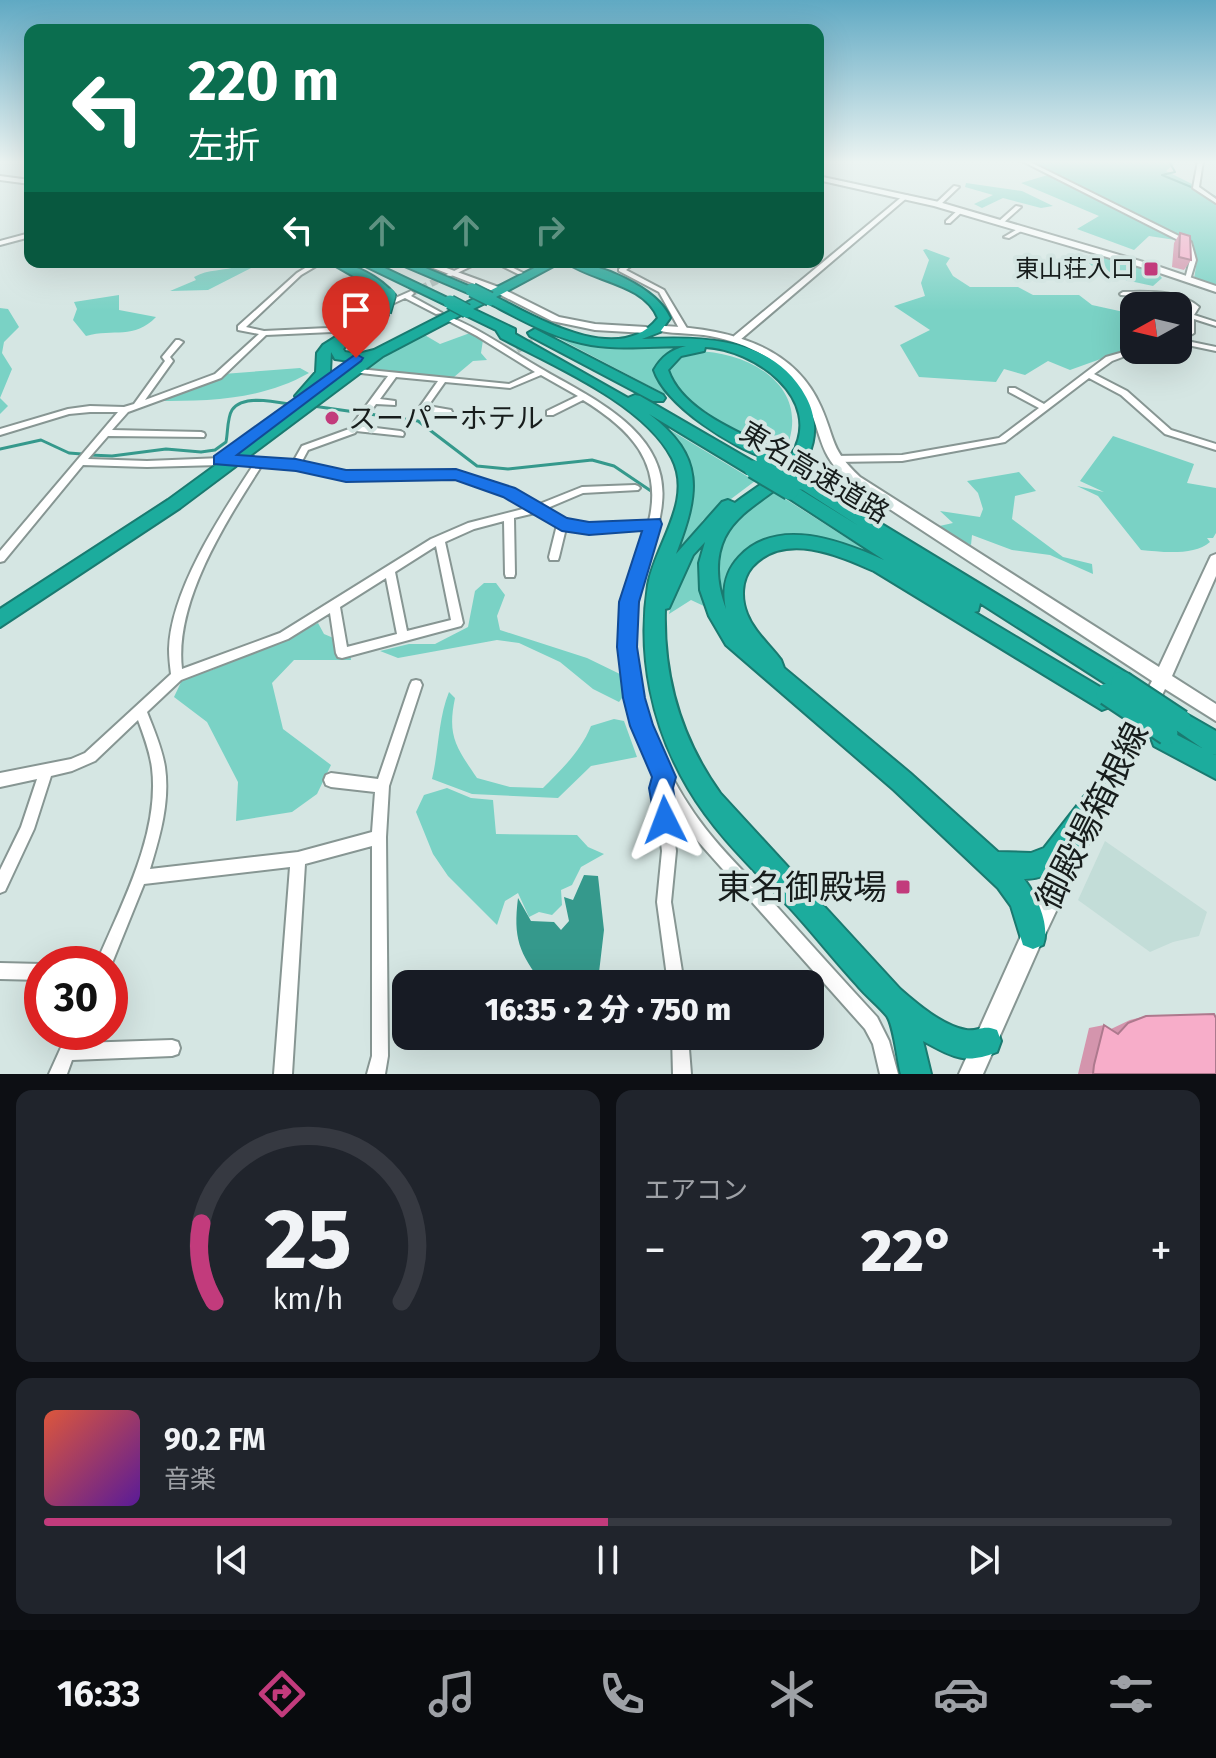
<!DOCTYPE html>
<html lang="ja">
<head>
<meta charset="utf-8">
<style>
  :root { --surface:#171b24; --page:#20242c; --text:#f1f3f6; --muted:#9ea1a6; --line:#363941; --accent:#c23b7c }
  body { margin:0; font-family:"Fira Sans","Noto Sans JP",sans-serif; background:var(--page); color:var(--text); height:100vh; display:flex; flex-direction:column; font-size:30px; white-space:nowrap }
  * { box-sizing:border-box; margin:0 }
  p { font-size:26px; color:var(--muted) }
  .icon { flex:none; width:44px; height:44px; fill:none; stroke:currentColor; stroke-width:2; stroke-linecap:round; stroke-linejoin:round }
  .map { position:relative; height:1074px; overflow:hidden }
  .sheet { display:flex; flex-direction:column; gap:16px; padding:16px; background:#0d0f14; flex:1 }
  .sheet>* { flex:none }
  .top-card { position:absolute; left:24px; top:24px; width:800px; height:244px; border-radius:16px; box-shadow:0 8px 32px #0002; background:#0b6e4f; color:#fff; overflow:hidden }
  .needle { width:52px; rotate:262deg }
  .fabs { position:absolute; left:1120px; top:292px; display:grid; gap:16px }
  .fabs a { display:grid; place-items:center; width:72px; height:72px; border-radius:16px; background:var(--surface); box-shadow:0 8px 32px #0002; font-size:40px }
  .speed { position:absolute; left:24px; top:946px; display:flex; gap:16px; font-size:40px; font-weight:700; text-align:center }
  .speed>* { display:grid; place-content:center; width:104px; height:104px; border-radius:50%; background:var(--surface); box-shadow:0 8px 32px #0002; line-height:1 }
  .speed .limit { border:12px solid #d22; background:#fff; color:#111 }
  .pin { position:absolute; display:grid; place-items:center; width:68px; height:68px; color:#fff; margin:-82px -34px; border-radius:50% 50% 50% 0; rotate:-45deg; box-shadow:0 0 8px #0007 }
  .pin .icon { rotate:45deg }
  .me { position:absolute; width:88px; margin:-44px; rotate:357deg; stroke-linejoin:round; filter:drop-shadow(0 0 6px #0008) }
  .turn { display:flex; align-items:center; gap:28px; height:168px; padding:0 32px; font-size:36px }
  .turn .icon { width:104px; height:104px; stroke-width:2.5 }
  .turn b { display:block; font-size:56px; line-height:68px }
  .lanes { display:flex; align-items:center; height:76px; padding:0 32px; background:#0003; justify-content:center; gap:40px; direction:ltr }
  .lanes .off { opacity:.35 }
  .big { font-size:60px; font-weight:800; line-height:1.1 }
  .sheet .card { flex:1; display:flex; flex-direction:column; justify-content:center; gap:12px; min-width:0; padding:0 28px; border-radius:16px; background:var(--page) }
  .sheet .dial { align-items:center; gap:0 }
  .dial svg { height:208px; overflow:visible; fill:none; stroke:var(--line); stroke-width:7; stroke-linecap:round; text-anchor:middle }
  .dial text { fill:var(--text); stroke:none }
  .song { display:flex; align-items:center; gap:24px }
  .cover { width:96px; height:96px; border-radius:12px; background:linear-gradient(135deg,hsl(10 70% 55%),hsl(270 70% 35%)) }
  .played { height:8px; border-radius:4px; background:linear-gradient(90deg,var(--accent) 50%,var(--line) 50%) }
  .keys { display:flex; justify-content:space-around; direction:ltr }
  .heat { display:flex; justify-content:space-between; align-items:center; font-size:44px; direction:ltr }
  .sheet .tiles { flex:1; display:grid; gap:16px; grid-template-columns:1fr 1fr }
  .card:last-child { grid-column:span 2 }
  .trip { position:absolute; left:392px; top:970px; width:432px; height:80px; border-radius:16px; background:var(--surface); box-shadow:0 8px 32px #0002; font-weight:800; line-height:80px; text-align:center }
  .dock { display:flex; height:128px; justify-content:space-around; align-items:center; background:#090b0e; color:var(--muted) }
  .dock .icon { width:56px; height:56px }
  .dock .active { color:var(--accent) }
  .dock b { font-size:36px; color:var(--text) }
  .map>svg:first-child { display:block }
  .built { fill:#c3ddd8 }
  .green { fill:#7ad2c5 }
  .water { fill:#35998c }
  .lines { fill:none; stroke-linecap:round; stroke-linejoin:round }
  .stream-far1 { stroke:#35998c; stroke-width:2 }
  .stream { stroke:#35998c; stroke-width:3 }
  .street-tunnel { stroke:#afbebb; stroke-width:7; stroke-dasharray:7 4; stroke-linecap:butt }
  .street-casing { stroke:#879693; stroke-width:4 }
  .secondary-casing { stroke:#879693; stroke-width:4 }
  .highway-casing { stroke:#1a7a70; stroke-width:4 }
  .street { fill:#fff; fill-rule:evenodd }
  .secondary { fill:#fff; fill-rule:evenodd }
  .highway { fill:#1cac9d; fill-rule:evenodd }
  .highway-bridge-far2-casing { stroke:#1a7a70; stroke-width:16; stroke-linecap:butt }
  .highway-bridge-far1-casing { stroke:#1a7a70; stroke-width:21; stroke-linecap:butt }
  .highway-bridge-casing { stroke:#1a7a70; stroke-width:25; stroke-linecap:butt }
  .highway-bridge-far2 { stroke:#1cac9d; stroke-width:13 }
  .highway-bridge-far1 { stroke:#1cac9d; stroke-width:17 }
  .highway-bridge { stroke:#1cac9d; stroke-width:21 }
  .wall { fill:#d495ad }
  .building { fill:#f7adc9; stroke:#ad798d; stroke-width:2 }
  .route { fill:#1a73e8; stroke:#114b97; stroke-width:2 }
  .poi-dot { fill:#c23b7c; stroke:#d5e6e3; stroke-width:3 }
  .labels { text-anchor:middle; stroke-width:8; stroke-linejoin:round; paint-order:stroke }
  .far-poi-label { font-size:24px; fill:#171d1c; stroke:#d5e6e3; text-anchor:end }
  .poi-label { font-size:28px; fill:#171d1c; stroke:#d5e6e3; text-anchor:start }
  .street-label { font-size:28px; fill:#171d1c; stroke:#d5e6e3 }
  .near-street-label { font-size:34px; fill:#171d1c; stroke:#d5e6e3 }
  .near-poi-label { font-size:34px; fill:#171d1c; stroke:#d5e6e3; text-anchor:end }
</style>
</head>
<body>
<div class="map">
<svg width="1216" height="1074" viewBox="0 0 1216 1074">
  <rect width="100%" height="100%" fill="#d5e6e3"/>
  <!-- built -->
  <path class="built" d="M1105,841L1207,912L1199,936L1173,942L1150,952L1078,900Z"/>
  <!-- green -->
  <path class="green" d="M1027,161H1177L1166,171L1216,196V288L1194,279L1197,260L1193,243L1135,215L1140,221L1182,241L1149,236L1134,250L1077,229L1099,216L1021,183L1051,174Z
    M966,183L1022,191L1053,206L1041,208L1003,198L982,208L974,204L993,195L965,187Z
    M926,249L950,258L946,264L953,276L970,287H1018L1033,295H1079L1092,305L1133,314L1134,347L1070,370L1048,361L1025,375L1004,369L996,382L919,377L900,345L930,330L894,306L925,296L921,283L929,260L923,250Z
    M1105,255L1156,271L1162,278L1153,286C1129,280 1102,279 1085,259Z
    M240,266H255L208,290L170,291L196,280L194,277C208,269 224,271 240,266Z
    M119,295V310L156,317C134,340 114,328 86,336L73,320L77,309L74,302Z
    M0,308L8,309L19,327L4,342L2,353L12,369L0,398L8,406L0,414Z
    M470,333L483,340L481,353L487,360L473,361L454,377L364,369L423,334L440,344Z
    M561,336L579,341L710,346C697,348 681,348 670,353C643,364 662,389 676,400L560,339Z
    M695,351C754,352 816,390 783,456C742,433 697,414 667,378V367L678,359L676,357Z
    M300,368L309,373C261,400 210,401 157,401L223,374Z
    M647,416L755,481L703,520L672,563L692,486Z
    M1113,436L1194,464L1187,483L1216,488V533L1213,538H1207L1210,542C1194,556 1162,552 1141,550L1098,496L1077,486L1104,492L1080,481Z
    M1019,472L1036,491L1015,496L1012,519L1063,557L1092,564L1093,574L1050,555L1012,550L972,535L971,545L935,527L953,523L940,511L980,517L983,509L978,493L967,481Z
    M773,491L900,572L853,550L755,547L730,611L723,609C708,544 722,529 773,491Z
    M714,526L706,607L691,600L669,614L678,576Z
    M484,583H496L505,595L497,616L500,630L587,658L624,676L625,694L619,702L593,689L560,662L519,643L497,640L398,658L380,651L409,644H435L468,627L475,591Z
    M318,623L324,634L350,645L351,660H294L272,683L283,729L331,765L317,794L292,812L236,821L238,782L207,722L174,697L183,678L212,670Z
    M449,692L455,698C447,736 456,747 477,778L510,787L543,788C561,770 581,751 591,726L614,719L624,721L637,757L591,766L558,798L472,794L432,779C439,750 438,719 449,692Z
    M447,788L471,798L493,800L496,834L577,835L588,847L604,854L581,867L572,885L561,890L562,905L552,915L539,912L529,917L518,893L505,901L497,925L448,876L433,854L416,812L424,795Z"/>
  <!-- water -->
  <path class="water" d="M584,875L598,876L604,930L598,981L596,984H543C519,953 513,938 518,898L531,921L554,922L561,930L569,921L564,897L573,900Z"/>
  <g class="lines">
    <!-- stream-far1 -->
    <path class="stream-far1" d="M1169,161L1175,172L1162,175L1196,189
      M1207,193L1216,198
      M253,401H261"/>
    <!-- stream -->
    <path class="stream" d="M313,406L418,421L477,466L508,469L592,460L614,466L651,491
      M0,449L41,440L69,453L82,454
      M90,455L112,456L166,449L201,452L215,450L226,442C228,433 227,418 232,410C244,392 284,404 301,406"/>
    <!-- street-tunnel -->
    <path class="street-tunnel" d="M411,293L447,276
      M517,350L561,326"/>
    <!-- street casing -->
    <g class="street-casing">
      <path id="street" d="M1022,161H1028L1191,242L1196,260L1190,280L1185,279L1190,260L1186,244Z
        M1198,161H1203L1199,187L1216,199V203L1193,188Z
        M0,176L30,180V184L0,180Z
        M954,186L959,187L940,205H936V203Z
        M904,195L909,196L740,340H734V336Z
        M1016,206L1021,207L1002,224H998V222Z
        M958,210L963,211L950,223H946V221Z
        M1021,227L1023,228V230L1009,238L1004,237Z
        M30,233V237L0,245V241Z
        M315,262H323L301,275L246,327L264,331L328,328L411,291L414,293L411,296L442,313L436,314L405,298L332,332L266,335L221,378L128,412L112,430L201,432L204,433L205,435L204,437L108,436L88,459L147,461L247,457L293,462L302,446L349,429L388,376L352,372L348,370L349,368L509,384L535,372L477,336L443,318V316L445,315C477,327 506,348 535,365C586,396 670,429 662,503C660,528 649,550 642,573C627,619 631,671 646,716C659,755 680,796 705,828C725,854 749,877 771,900C806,939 841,978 877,1017L889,1041L898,1074H880L873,1044L865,1029L695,838L669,796L676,851L671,902L684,984H668L657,902L662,851L654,788L658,776C629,714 610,649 629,581C633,563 641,546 647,528L589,532L566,528L559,557L558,560H550L549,557L557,525L535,513L514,518L515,574L514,577H506L505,574L504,521L474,529L445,542L463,623L461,626L342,658L338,657L336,653L330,613L288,639L181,680L147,712C154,730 162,748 165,767C170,802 160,836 150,869L298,852L372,832L375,792L331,787L326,785L324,780L326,775L331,773L378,779L410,685L412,681L416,680L420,681L422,685L389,786L386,837L388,1056L385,1074H367L372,1056V846L305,864L292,1074H274L290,867L144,884L110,968V964H96C121,905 160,834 152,768C150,752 144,736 138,720L95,761L72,771L51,776L34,829L5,891L0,893V870L21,827L37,779L0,787V773L71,759L85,753L171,674C170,666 169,658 169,649C171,589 222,513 254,464L147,467L83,465L4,561L0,562V551L118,412H90L69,414L0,435V429L68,409L90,406L124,407L134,404L165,361L162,357L176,340H179L183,342L170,357L173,361L145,400L215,374L259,334L238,330V326L297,273ZM541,375L578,396L547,411V415H553L583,400C630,429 663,462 649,521L589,524L564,521L545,509L583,493L638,490L640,488L638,486L635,485L582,487L537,505L512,491L456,471L346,473L301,463L308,450L355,433L356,431L403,436L404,434L403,432L400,431L360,426L376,404L395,405V401L380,399L396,377L438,381L419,408L423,411L448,415L452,412L451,410L428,406L445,382L510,388ZM262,465L296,468L346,479L455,477L506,495L527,508L468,523L431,539L280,633L182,669C174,601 227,520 262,465ZM436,546L451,620L407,631L395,572ZM386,578L397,634L347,647L340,607Z
        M472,262H480L451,276L446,275Z
        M494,262H502L523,273L518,274Z
        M629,262H636L626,270L664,290L688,330L687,332H681L659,292L619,271V269Z
        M1123,292C1149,292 1178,289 1199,307L1194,315L1216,322V326L1194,319V333L1182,340L1216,347V351L1178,343V336L1186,332V316L1192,308C1170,293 1145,297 1121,295L1120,294Z
        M1134,349V350H1141L1112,361L1094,374L1127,391L1171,430L1216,444V450L1165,434L1121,395L1089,378L1005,442L902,461L834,462L830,459L834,456L902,455L999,438L1039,408L1009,392V388H1015L1044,404L1106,357Z
        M0,963L42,964V980L0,979Z
        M68,1032H84L80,1043L172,1040L178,1042L180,1048L178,1054L172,1056L72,1060L67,1074H49Z
        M672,1036H688L691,1074H673Z"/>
    </g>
    <!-- secondary casing -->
    <g class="secondary-casing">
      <path id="secondary" d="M818,176L939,202L1157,266L1216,286V292L1151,270L934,206L818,180Z
        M418,262H430L501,288L559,317L595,324L646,327L651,330L646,333L595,330L552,321L495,292Z
        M664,326C726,329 794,344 821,407C836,441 830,449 860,477L1159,667L1209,560L1211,556L1216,554V576L1172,676L1216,704V721L1165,689L1108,804L1101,806L1094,804L1092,797L1094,790L1152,681L850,483C820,454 824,445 810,409C794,366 753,344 710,336C693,333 677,334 660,331L659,329Z
        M1081,827L1088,830L1091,837L1041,943L983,1074H959L1025,927L1074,830Z"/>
    </g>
    <!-- highway casing -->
    <g class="highway-casing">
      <path id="highway" d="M329,262C352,262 380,277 395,295L385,298L376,289Z
        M357,262H372L456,302L446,305Z
        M395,262H411L478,290L468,293Z
        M546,262H561L496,297C538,319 620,367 658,318C644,283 593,282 566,262C598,262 658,288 670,318L660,332L642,339C702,337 773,336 806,397C816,415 817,437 808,456C789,491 743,502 725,537C714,560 717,585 726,609C722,589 725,572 739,557C777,516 841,541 884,560L784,495L782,491L784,487H796L859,526L795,485L793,481L795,477L801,475L1130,675L1133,682L1130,689L1122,692L1114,689L980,603L978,611L974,612L1110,693L1113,700L1110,707L1102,710L874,571C838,555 784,531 752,567C741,580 741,599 747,614C754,632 770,645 781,660L784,668L910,773L998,852L1031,853L1044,848L1094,784L1103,781L1112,784L1115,793L1112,802C1089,831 1066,880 1024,879C1036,895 1051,925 1043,945L1033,949L1023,945L1011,906L998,888L894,790L726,645L709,616L700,590L699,563L705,542L693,555L669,608L665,609C663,677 680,737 720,793L900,989C917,1004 943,1026 966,1030C979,1032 982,1024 997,1030L1001,1041L997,1052C965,1065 953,1057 923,1041L931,1074H901C897,1060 894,1026 887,1016C878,1005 866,996 857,985C834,960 813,933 790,908C754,870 715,834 688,788C652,727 637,656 648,585C655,544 694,501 672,458C644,404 554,366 501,338L496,330L463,314L383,356L180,508L0,627V609L168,500L305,400L297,399L295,396L316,372L317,353L323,345L380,309H388V315L354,337L343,349L345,352L358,354L374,350ZM487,302C520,319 554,339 591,345C622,350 655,346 686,346C671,350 662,356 654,370C666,406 734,449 769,459L775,458L777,454L775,450C739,432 682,411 668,370L681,356L704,351L705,347C753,349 825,398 792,454C780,475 754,488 735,503L728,500L722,502L676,554C699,493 706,457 649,414L747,473H759L761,469L759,465L640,396L635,395L628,398L515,334V329L473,309ZM331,352L335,359L357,362L310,396L330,372Z
        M535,329L663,395L665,398L663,401H653L530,336L528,333Z
        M1181,711L1216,731V755L1213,754L1216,755V779L1154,746L1151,738L1154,730L1162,727L1202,748L1173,728L1170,721L1173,714Z"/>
    </g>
    <!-- street -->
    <use href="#street" class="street"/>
    <!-- secondary -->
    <use href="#secondary" class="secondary"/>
    <!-- highway -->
    <use href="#highway" class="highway"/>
    <!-- highway-bridge-far2 casing -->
    <g class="highway-bridge-far2-casing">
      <path id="highway-bridge-far2" d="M472,290L490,299
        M450,302L467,311
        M384,312L389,295"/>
    </g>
    <!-- highway-bridge-far1 casing -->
    <g class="highway-bridge-far1-casing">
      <path id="highway-bridge-far1" d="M765,459L801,481
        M753,469L790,491"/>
    </g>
    <!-- highway-bridge casing -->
    <g class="highway-bridge-casing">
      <path id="highway-bridge" d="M1122,682L1181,721
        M1107,694L1167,734"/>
    </g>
    <!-- highway-bridge-far2 -->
    <use href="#highway-bridge-far2" class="highway-bridge-far2"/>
    <!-- highway-bridge-far1 -->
    <use href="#highway-bridge-far1" class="highway-bridge-far1"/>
    <!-- highway-bridge -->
    <use href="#highway-bridge" class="highway-bridge"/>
  </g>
  <!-- wall -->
  <path class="wall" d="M1180,233L1191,260L1184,270L1172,267L1174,243Z
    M1146,1016L1216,1074H1078L1089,1028L1104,1025L1111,1029L1130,1020Z"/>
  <!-- building -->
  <path class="building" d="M1180,233L1190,236L1191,260L1179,257Z
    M1214,1014L1216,1018V1074H1093L1094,1065L1104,1025L1118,1034L1128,1023L1146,1016Z"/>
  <!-- sky -->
  <linearGradient id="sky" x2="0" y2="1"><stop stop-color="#60a9c3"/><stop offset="0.52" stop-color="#ecf4f2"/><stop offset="1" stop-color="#ecf4f2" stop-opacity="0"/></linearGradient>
  <rect width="1216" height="311" fill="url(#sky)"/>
  <!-- route -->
  <path class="route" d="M356,354L363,358L361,361L237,455L296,459L346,470L456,469L515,488L567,518L589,522L660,519L662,524L639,602L637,647L645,698L653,725L676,777L673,788L678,820L674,828L665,832L656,828L649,788L652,777L630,726L623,698L617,647L619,602L642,531L589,535L562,531L503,497L455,480L346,482L296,471L214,464V456Z"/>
  <!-- markers -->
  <g class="poi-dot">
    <rect x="1143" y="261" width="16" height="16" rx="4"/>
    <circle cx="332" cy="418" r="8"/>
    <rect x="895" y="879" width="16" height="16" rx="4"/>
  </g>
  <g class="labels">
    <!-- far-poi labels -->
    <g class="far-poi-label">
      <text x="1135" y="277">東山荘入口</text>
    </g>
    <!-- poi labels -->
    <g class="poi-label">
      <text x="348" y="428">スーパーホテル</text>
    </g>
    <!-- street labels -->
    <g class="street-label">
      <text transform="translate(815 472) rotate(31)" y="10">東名高速道路</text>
    </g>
    <!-- near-street labels -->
    <g class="near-street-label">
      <text transform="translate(1092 816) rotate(-63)" y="12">御殿場箱根線</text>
    </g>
    <!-- near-poi labels -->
    <g class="near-poi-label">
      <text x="887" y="899">東名御殿場</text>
    </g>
  </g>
</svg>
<div class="fabs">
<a><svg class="needle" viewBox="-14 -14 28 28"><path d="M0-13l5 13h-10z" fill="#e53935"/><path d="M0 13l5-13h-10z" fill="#9ea1a6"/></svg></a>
</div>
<div class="speed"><div class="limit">30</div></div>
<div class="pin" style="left:356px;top:358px;background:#d93025"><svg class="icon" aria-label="arrive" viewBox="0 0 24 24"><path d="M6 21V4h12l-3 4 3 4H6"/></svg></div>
<svg class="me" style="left:665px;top:820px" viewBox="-20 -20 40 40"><path d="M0-17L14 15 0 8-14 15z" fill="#1a73e8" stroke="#fff" stroke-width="4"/></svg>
<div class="trip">16:35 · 2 分 · 750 m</div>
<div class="top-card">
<div class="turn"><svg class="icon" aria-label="left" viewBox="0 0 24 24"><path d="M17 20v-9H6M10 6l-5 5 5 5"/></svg><div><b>220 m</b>左折</div></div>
<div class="lanes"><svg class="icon" aria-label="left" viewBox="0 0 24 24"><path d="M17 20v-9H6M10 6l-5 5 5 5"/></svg><svg class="icon off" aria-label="ahead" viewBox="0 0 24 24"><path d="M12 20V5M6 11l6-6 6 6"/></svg><svg class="icon off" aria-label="ahead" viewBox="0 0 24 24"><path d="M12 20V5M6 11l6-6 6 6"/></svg><svg class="icon off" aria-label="right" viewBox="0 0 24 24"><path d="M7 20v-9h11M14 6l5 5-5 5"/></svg></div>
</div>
</div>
<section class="sheet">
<div class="tiles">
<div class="card dial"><svg viewBox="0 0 100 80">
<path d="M14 69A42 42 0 1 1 86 69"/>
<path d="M14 69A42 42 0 0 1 9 39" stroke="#c23b7c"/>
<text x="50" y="56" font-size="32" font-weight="700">25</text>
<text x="50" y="72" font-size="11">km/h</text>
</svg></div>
<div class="card"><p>エアコン</p>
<div class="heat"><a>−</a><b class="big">22°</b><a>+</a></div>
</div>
<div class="card">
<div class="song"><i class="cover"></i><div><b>90.2 FM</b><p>音楽</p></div></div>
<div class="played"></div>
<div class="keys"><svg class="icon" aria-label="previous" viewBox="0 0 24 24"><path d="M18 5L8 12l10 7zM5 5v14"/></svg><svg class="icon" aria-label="pause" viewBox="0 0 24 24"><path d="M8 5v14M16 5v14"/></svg><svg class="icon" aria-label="next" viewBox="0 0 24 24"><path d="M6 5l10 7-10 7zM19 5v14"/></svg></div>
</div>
</div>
</section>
<nav class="dock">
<b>16:33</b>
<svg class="icon active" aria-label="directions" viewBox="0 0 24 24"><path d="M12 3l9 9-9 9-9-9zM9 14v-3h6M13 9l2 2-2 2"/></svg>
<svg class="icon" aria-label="music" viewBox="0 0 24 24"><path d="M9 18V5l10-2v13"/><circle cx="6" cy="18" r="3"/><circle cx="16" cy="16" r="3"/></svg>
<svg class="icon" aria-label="phone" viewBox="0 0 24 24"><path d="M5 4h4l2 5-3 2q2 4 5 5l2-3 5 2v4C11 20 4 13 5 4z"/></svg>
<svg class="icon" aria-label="climate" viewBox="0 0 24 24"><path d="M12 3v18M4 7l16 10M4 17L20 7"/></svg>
<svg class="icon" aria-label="car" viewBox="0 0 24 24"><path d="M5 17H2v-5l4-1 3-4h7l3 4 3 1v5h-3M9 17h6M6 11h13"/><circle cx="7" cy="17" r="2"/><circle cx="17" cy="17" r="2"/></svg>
<svg class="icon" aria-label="filters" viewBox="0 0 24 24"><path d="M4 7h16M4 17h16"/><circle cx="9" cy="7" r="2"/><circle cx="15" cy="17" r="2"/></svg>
</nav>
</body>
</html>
